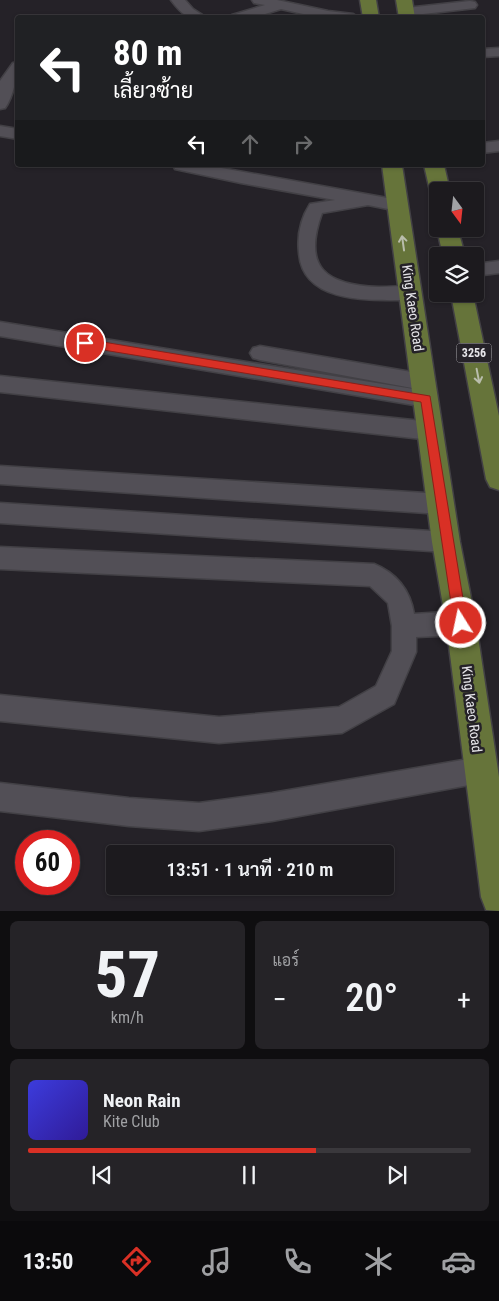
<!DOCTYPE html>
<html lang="th">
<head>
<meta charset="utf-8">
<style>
  :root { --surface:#1c1a1e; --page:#252327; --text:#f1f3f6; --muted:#a0a1a4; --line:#3a383c; --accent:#d93025 }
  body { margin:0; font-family:"Roboto Condensed",Sarabun,sans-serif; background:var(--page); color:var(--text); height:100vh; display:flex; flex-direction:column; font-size:19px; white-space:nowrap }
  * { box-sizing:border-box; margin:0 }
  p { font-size:16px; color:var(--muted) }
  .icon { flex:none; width:28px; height:28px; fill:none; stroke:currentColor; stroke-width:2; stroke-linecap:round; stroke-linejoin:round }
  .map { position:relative; height:911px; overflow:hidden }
  .side { display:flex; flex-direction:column; gap:10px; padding:10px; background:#0f0e10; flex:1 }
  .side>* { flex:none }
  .top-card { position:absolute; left:15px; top:15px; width:470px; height:152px; border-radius:5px; box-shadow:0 1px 4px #0004,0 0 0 1px var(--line); background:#202124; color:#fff; overflow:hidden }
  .needle { width:32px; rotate:165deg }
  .tools { position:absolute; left:429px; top:182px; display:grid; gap:10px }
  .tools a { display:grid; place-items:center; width:55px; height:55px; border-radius:5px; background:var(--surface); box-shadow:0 1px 4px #0004,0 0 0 1px var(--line); font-size:25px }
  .speed { position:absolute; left:15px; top:830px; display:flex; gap:10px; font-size:25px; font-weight:700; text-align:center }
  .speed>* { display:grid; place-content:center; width:65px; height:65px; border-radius:50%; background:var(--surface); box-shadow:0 1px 4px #0004,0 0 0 1px var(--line); line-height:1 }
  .speed .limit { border:8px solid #d22; background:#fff; color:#111 }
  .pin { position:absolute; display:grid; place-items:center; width:42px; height:42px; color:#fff; margin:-21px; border:2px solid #fff; border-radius:50%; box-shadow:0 1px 5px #0007 }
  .me { position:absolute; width:55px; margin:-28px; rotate:350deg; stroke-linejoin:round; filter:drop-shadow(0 0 4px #0008) }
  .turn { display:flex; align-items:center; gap:18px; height:105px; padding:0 15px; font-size:22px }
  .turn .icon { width:65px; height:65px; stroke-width:2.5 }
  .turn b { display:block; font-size:35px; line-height:42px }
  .lanes { display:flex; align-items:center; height:48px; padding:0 15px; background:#0003; justify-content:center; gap:25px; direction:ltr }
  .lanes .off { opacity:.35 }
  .big { font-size:38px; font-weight:600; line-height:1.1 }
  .side .widget { flex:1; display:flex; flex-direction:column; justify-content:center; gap:8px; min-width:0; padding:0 18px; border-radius:8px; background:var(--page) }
  .side .dial { align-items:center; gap:0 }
  .dial b { font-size:65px; line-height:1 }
  .song { display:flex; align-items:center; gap:15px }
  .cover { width:60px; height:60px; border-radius:8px; background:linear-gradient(135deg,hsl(240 70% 55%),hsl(250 70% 35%)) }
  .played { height:5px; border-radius:2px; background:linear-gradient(90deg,var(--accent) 65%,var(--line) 65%) }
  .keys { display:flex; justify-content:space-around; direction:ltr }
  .heat { display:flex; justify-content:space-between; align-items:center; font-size:28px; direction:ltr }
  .side .tiles { flex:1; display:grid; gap:10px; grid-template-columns:1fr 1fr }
  .widget:last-child { grid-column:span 2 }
  .trip { position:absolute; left:106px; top:845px; width:288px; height:50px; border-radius:5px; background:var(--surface); box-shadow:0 1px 4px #0004,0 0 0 1px var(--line); font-weight:600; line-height:50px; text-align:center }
  .tab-bar { display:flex; height:80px; justify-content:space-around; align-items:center; background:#0b0a0c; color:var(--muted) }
  .tab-bar .icon { width:35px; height:35px }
  .tab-bar .active { color:var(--accent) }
  .tab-bar b { font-size:22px; color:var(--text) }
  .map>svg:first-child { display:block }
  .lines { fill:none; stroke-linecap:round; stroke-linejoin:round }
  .minor-casing { stroke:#424045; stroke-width:3 }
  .major-casing { stroke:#424045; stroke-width:3 }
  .minor { fill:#524f56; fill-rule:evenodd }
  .major { fill:#66743a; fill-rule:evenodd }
  .oneway { stroke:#b9bdac }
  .route { fill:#d93025; stroke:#8d1f18 }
  .labels { text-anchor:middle; stroke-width:5; stroke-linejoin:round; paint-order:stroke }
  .shield { fill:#252228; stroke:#acaaaf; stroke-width:1 }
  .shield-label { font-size:12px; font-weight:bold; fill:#e6e5e9 }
  .street-label { font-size:14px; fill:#e6e5e9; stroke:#252228 }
</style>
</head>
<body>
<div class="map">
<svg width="499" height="911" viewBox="0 0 499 911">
  <rect width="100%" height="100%" fill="#252228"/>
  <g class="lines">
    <!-- minor casing -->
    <g class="minor-casing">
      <path id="minor" d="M171,0H185L193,9L207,18C187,18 184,17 171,0Z
        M252,0H277L328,11L353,14L359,18H321L281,9L252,18H231L232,15L265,5L254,3Z
        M470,1L475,2L477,5L475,8L406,16L399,12L406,8Z
        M499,48V56L482,57V49Z
        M18,62C18,75 13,97 5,108L0,109V81L13,63Z
        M0,126L18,129V139L0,136Z
        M499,141V151L482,153V143Z
        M173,165H205L404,201L406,205L404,209L398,211L368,205L322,213C302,268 326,285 379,287C392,287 405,285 417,288L420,293L417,298L411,300C372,300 303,305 299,253C297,236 301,218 310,204L335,200L241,183L175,169Z
        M499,261V273L475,276V264Z
        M0,322L426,391L433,393L436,399L433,405L426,407L0,336Z
        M260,346L423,374L430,376L433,382L430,388L423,390L260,360L253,358L250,353L253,348Z
        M0,376L431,422L438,425L441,431L438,437L431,440L0,392Z
        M0,466L441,494L449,497L452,504L449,511L441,514L0,484Z
        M0,503L446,532L454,535L457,542L454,549L446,552L0,523Z
        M0,547L374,564C396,573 410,590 414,614L461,611L470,615L473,623L470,631L461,635L416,637V652L394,704L342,733L219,743L0,721V695L219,717L339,707L376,686L392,651V626L388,603L370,586L0,569Z
        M480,757L490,760L493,770L490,780L480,783L272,821L199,831L129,826L0,811V783L129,798L199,803L272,793Z"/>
    </g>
    <!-- major casing -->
    <g class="major-casing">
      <path id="major" d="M360,0H376L379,18H363Z
        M396,0H412L415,18H399Z
        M382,165H402L460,542L476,623L499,777V911L486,910L481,897L446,623L432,542Z
        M424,165H444L450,191H438V197L433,196L430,191Z
        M437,229H458L465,256H443Z
        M451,294H473L499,416V490L490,487L486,479Z"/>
    </g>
    <!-- minor -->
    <use href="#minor" class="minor"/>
    <!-- major -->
    <use href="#major" class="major"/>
  </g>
  <!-- one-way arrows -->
  <defs><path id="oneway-shaft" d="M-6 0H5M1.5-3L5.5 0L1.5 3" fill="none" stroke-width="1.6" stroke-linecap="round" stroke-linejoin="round" transform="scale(1.25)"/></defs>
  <g class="oneway">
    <use href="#oneway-shaft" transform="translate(403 243) rotate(-98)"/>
    <use href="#oneway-shaft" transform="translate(478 376) rotate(79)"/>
  </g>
  <!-- route -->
  <path class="route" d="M85,339L430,396L467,623L465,628L461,629L456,628L454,623L421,402L85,347L79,343Z"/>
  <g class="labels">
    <!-- shield labels -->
    <rect class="shield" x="456.5" y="343.5" width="35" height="19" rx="4"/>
    <g class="shield-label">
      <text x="474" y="357">3256</text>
    </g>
    <!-- street labels -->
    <g class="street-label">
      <text transform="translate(413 308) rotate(82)" y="5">King Kaeo Road</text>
      <text transform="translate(472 709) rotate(83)" y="5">King Kaeo Road</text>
    </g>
  </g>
</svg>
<div class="tools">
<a><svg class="needle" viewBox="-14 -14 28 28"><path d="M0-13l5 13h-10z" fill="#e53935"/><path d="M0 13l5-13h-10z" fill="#a0a1a4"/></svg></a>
<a><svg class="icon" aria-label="layers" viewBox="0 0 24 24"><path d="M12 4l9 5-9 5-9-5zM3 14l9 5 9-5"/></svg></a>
</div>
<div class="speed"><div class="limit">60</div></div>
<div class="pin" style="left:85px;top:343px;background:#d93025"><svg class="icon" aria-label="arrive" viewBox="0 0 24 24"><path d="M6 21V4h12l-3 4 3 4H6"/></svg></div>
<svg class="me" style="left:461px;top:623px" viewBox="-20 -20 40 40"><circle r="17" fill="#d93025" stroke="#fff" stroke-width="3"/><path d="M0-11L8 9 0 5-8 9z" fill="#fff"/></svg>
<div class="trip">13:51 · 1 นาที · 210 m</div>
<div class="top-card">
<div class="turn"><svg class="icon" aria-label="left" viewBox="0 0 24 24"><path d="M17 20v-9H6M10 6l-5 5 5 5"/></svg><div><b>80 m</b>เลี้ยวซ้าย</div></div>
<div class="lanes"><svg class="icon" aria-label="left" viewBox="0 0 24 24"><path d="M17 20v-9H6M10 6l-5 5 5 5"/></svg><svg class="icon off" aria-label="ahead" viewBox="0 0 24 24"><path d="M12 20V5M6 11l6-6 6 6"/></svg><svg class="icon off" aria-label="right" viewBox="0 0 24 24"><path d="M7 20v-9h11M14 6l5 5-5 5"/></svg></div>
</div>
</div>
<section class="side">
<div class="tiles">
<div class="widget dial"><b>57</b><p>km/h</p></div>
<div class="widget"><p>แอร์</p>
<div class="heat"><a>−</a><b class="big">20°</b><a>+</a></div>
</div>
<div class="widget">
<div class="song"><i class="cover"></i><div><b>Neon Rain</b><p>Kite Club</p></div></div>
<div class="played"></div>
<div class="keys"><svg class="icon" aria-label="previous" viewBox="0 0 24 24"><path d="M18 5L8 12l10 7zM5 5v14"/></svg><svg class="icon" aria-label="pause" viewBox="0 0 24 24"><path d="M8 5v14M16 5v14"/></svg><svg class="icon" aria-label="next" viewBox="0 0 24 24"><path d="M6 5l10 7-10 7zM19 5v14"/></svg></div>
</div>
</div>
</section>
<nav class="tab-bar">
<b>13:50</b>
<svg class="icon active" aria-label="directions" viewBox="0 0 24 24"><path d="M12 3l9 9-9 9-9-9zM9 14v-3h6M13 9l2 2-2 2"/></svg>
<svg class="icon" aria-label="music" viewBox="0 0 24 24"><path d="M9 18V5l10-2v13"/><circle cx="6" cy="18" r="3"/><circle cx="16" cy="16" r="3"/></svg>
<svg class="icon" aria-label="phone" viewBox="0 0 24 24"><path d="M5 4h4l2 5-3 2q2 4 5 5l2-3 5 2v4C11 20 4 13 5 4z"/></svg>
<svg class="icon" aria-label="climate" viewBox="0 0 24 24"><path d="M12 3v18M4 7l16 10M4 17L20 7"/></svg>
<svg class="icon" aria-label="car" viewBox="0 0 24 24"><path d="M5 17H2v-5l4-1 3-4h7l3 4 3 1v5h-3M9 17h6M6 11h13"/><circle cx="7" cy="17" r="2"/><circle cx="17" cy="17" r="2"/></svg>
</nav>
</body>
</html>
